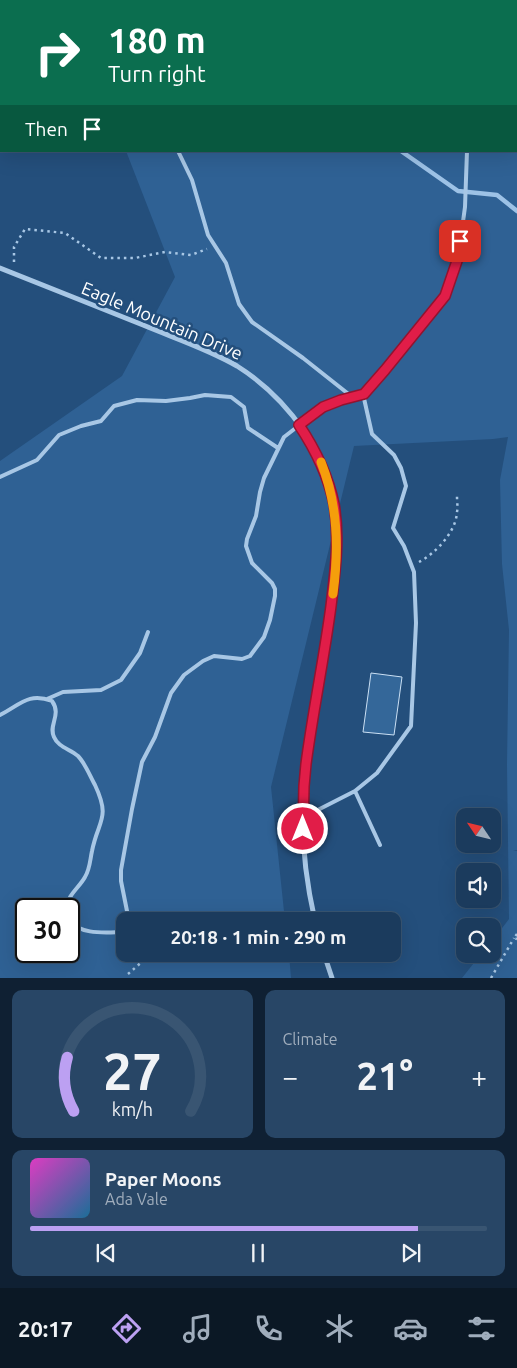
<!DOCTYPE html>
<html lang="en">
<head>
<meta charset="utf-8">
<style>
  :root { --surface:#1b3b5d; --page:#284666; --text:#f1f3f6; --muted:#a0adbc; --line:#395572; --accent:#bca0f2 }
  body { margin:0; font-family:Ubuntu,sans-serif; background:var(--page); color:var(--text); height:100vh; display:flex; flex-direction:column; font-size:19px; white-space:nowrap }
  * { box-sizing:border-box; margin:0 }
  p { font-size:16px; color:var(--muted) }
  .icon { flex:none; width:28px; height:28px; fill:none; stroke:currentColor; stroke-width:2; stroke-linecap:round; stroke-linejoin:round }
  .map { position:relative; height:978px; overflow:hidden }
  .sheet { display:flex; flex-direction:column; gap:12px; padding:12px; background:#0f2033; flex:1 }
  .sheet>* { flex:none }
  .hud { position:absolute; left:0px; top:0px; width:518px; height:152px; box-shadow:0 5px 20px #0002,0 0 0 1px var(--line); background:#0b6e4f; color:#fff; overflow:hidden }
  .needle { width:32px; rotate:305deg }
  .tools { position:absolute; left:456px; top:808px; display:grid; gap:10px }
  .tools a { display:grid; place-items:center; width:45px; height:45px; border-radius:10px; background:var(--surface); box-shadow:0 5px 20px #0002,0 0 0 1px var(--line); font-size:25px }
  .speed { position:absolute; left:15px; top:898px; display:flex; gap:10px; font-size:25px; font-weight:700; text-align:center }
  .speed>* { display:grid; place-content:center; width:65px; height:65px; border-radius:50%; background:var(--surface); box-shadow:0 5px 20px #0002,0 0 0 1px var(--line); line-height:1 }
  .speed .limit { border:2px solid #111; border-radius:8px; background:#fff; color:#111 }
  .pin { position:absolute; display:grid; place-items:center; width:42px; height:42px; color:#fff; margin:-21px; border-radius:10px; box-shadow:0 2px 8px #0006 }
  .me { position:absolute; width:55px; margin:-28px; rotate:0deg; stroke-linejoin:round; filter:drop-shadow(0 0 4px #0008) }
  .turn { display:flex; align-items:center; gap:18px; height:105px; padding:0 25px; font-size:22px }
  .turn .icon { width:65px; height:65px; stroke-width:2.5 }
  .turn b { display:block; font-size:35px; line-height:42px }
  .then { display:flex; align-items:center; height:48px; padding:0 25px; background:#0003; gap:10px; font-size:19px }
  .big { font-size:38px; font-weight:700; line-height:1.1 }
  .sheet .card { flex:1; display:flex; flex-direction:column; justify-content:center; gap:8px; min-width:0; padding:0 18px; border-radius:10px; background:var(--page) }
  .sheet .dial { align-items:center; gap:0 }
  .dial svg { height:130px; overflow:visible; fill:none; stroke:var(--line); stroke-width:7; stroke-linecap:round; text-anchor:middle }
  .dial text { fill:var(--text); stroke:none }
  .song { display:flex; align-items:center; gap:15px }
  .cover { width:60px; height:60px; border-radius:8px; background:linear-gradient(135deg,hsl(310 70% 55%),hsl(200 70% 35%)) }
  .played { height:5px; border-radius:2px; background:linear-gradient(90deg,var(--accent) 85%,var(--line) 85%) }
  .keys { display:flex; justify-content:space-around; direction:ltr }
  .heat { display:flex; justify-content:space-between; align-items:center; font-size:28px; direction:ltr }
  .sheet .tiles { flex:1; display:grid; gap:12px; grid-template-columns:1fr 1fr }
  .card:last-child { grid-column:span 2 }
  .trip { position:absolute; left:116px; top:912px; width:285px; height:50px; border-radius:10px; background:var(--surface); box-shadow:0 5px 20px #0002,0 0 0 1px var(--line); font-weight:700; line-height:50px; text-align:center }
  .menu { display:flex; height:80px; justify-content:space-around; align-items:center; background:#0b1825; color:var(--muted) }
  .menu .icon { width:35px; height:35px }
  .menu .current { color:var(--accent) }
  .menu b { font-size:22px; color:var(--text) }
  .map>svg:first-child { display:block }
  .green { fill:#2f6194; fill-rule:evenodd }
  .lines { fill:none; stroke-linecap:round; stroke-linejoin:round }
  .stream { stroke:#9dc2e6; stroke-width:4.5 }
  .building { fill:#346799; stroke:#cbe0f4 }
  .path { stroke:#a8c7e5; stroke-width:2.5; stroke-dasharray:2.5 4; stroke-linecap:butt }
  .lane { stroke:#a8c7e5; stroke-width:4 }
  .street { stroke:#a8c7e5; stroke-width:5 }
  .route-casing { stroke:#92132f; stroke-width:12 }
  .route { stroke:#e11d48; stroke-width:9 }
  .slow { stroke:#f59e0b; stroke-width:9 }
  .labels { text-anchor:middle; stroke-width:5; stroke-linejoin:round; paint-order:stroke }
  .street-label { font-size:18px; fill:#fff; stroke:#244f7c }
</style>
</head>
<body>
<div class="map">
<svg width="517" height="978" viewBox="0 0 517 978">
  <rect width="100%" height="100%" fill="#244f7c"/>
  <!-- green -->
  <path class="green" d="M0,0H103L1,1L0,144Z
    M138,0H517V850L513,851H517V978H462L481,954H492L493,940L509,919L507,765L509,630L502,564L500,480L508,437L493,439L354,446L271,787L285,921H125V954H289L291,978H0V461L122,376L175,277L126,151H516V1H137ZM26,909H69V951H26Z"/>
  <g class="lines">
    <!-- stream -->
    <path class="stream" d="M270,0L272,1
      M152,1L153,0
      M0,64L1,65
      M401,151L458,191L497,195L517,211"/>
  </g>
  <!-- building -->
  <path class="building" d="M371,673L402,677L394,735L363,732Z"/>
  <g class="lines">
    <!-- path -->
    <path class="path" d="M14,262V247L25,229L65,233L101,258H135L165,252L191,255L207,249
      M419,562C436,553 456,532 457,512C458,507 457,502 457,496
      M517,934L514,938L517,939
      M128,974L144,960L147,954
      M491,978L514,938"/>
    <!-- lane -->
    <path class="lane" d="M117,1L118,0
      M516,50H517
      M516,104L517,103
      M178,151L192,180L208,235L226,263L239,304L252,322L303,358L351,396
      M0,477L37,460L59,435L81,426L101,421L114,406L137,400L166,401L190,398L205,395L231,397L244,407L248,428L278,448
      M47,699L63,692L101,690L121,680L140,653L148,632
      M0,715C20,705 28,692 52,701C62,715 48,725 54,737C58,747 70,749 78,756C85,763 90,776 95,785C111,819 98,820 92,851C90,860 90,869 85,877C79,888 68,894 66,909
      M355,791L380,845
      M302,818L355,791L377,773L411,726L416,623L414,572L404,546L393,528L406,486L401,468L394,455L372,434L363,394
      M69,920C81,936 107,932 125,932
      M127,921V911L121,881V870L132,809L142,762L155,737L171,693L184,675L203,661L214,656L242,659L250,656L264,637L270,620L275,596V589L272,583L252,563L246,546L247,539L256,516L260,492L264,478L284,437L323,407L341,400L363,394L445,297L458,258L465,207L467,151"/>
    <!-- street -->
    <path class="street" d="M0,268C48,287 95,306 143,325C174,338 208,349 237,366C264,383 286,405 304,431C319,455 331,482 335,510C339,541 335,573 331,604C323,664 308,725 304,785C300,831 305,877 315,921
      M324,954L332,978"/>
  </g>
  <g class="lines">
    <!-- route casing -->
    <g class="route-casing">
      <path id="route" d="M303,829L304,786L306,764C313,711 324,659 331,606C335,573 340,538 334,504C328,475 315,449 299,425L323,407L341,400L364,394L385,370L445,296L458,258L460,241"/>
    </g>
    <!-- route -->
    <use href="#route" class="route"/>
    <!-- slow -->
    <path class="slow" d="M321,462C338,505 339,548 333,594"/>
  </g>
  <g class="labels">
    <!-- street labels -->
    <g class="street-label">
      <text transform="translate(162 321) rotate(23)" y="6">Eagle Mountain Drive</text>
    </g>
  </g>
</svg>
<div class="tools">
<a><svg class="needle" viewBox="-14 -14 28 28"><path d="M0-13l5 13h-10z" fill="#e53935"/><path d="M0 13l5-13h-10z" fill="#a0adbc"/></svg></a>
<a><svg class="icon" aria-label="sound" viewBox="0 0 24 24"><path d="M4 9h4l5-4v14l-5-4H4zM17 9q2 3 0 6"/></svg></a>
<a><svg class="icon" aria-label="search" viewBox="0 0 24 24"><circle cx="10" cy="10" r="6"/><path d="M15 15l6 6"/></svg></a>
</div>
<div class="speed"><div class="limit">30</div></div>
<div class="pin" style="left:460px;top:241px;background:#d93025"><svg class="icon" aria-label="arrive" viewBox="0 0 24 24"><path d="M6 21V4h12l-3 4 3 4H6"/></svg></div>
<svg class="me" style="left:303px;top:829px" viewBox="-20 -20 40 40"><circle r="17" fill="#e11d48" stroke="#fff" stroke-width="3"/><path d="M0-11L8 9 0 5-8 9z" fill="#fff"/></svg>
<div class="trip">20:18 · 1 min · 290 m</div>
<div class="hud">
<div class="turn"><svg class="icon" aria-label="right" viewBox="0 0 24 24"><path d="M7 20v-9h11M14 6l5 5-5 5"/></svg><div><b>180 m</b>Turn right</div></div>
<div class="then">Then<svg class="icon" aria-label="arrive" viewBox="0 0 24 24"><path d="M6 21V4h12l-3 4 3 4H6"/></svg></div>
</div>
</div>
<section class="sheet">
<div class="tiles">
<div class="card dial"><svg viewBox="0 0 100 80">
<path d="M14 69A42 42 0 1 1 86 69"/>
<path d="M14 69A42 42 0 0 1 10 36" stroke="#bca0f2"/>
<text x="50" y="56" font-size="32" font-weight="700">27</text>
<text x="50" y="72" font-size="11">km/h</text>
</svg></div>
<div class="card"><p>Climate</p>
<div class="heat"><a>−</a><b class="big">21°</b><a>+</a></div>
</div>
<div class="card">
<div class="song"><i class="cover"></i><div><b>Paper Moons</b><p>Ada Vale</p></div></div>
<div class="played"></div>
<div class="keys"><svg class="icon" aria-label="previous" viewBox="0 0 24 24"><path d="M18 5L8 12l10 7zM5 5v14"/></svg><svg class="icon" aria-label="pause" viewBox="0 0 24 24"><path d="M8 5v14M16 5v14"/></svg><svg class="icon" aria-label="next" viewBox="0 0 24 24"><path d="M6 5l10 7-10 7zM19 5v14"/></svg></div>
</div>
</div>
</section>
<nav class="menu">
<b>20:17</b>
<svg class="icon current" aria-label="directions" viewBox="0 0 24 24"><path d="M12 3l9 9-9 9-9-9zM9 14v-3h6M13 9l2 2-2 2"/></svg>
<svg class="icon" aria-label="music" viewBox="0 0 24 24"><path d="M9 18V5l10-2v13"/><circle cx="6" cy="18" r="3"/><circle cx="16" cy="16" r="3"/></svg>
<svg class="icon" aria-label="phone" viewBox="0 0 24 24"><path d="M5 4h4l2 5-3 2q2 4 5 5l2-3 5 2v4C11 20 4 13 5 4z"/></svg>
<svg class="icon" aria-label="climate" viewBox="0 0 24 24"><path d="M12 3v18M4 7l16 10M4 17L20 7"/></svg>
<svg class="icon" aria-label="car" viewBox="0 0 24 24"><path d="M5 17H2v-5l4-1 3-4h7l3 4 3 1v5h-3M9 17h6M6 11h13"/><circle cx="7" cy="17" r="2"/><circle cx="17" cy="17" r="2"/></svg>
<svg class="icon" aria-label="filters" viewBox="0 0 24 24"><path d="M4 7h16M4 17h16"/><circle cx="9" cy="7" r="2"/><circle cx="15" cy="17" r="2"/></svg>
</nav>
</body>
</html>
